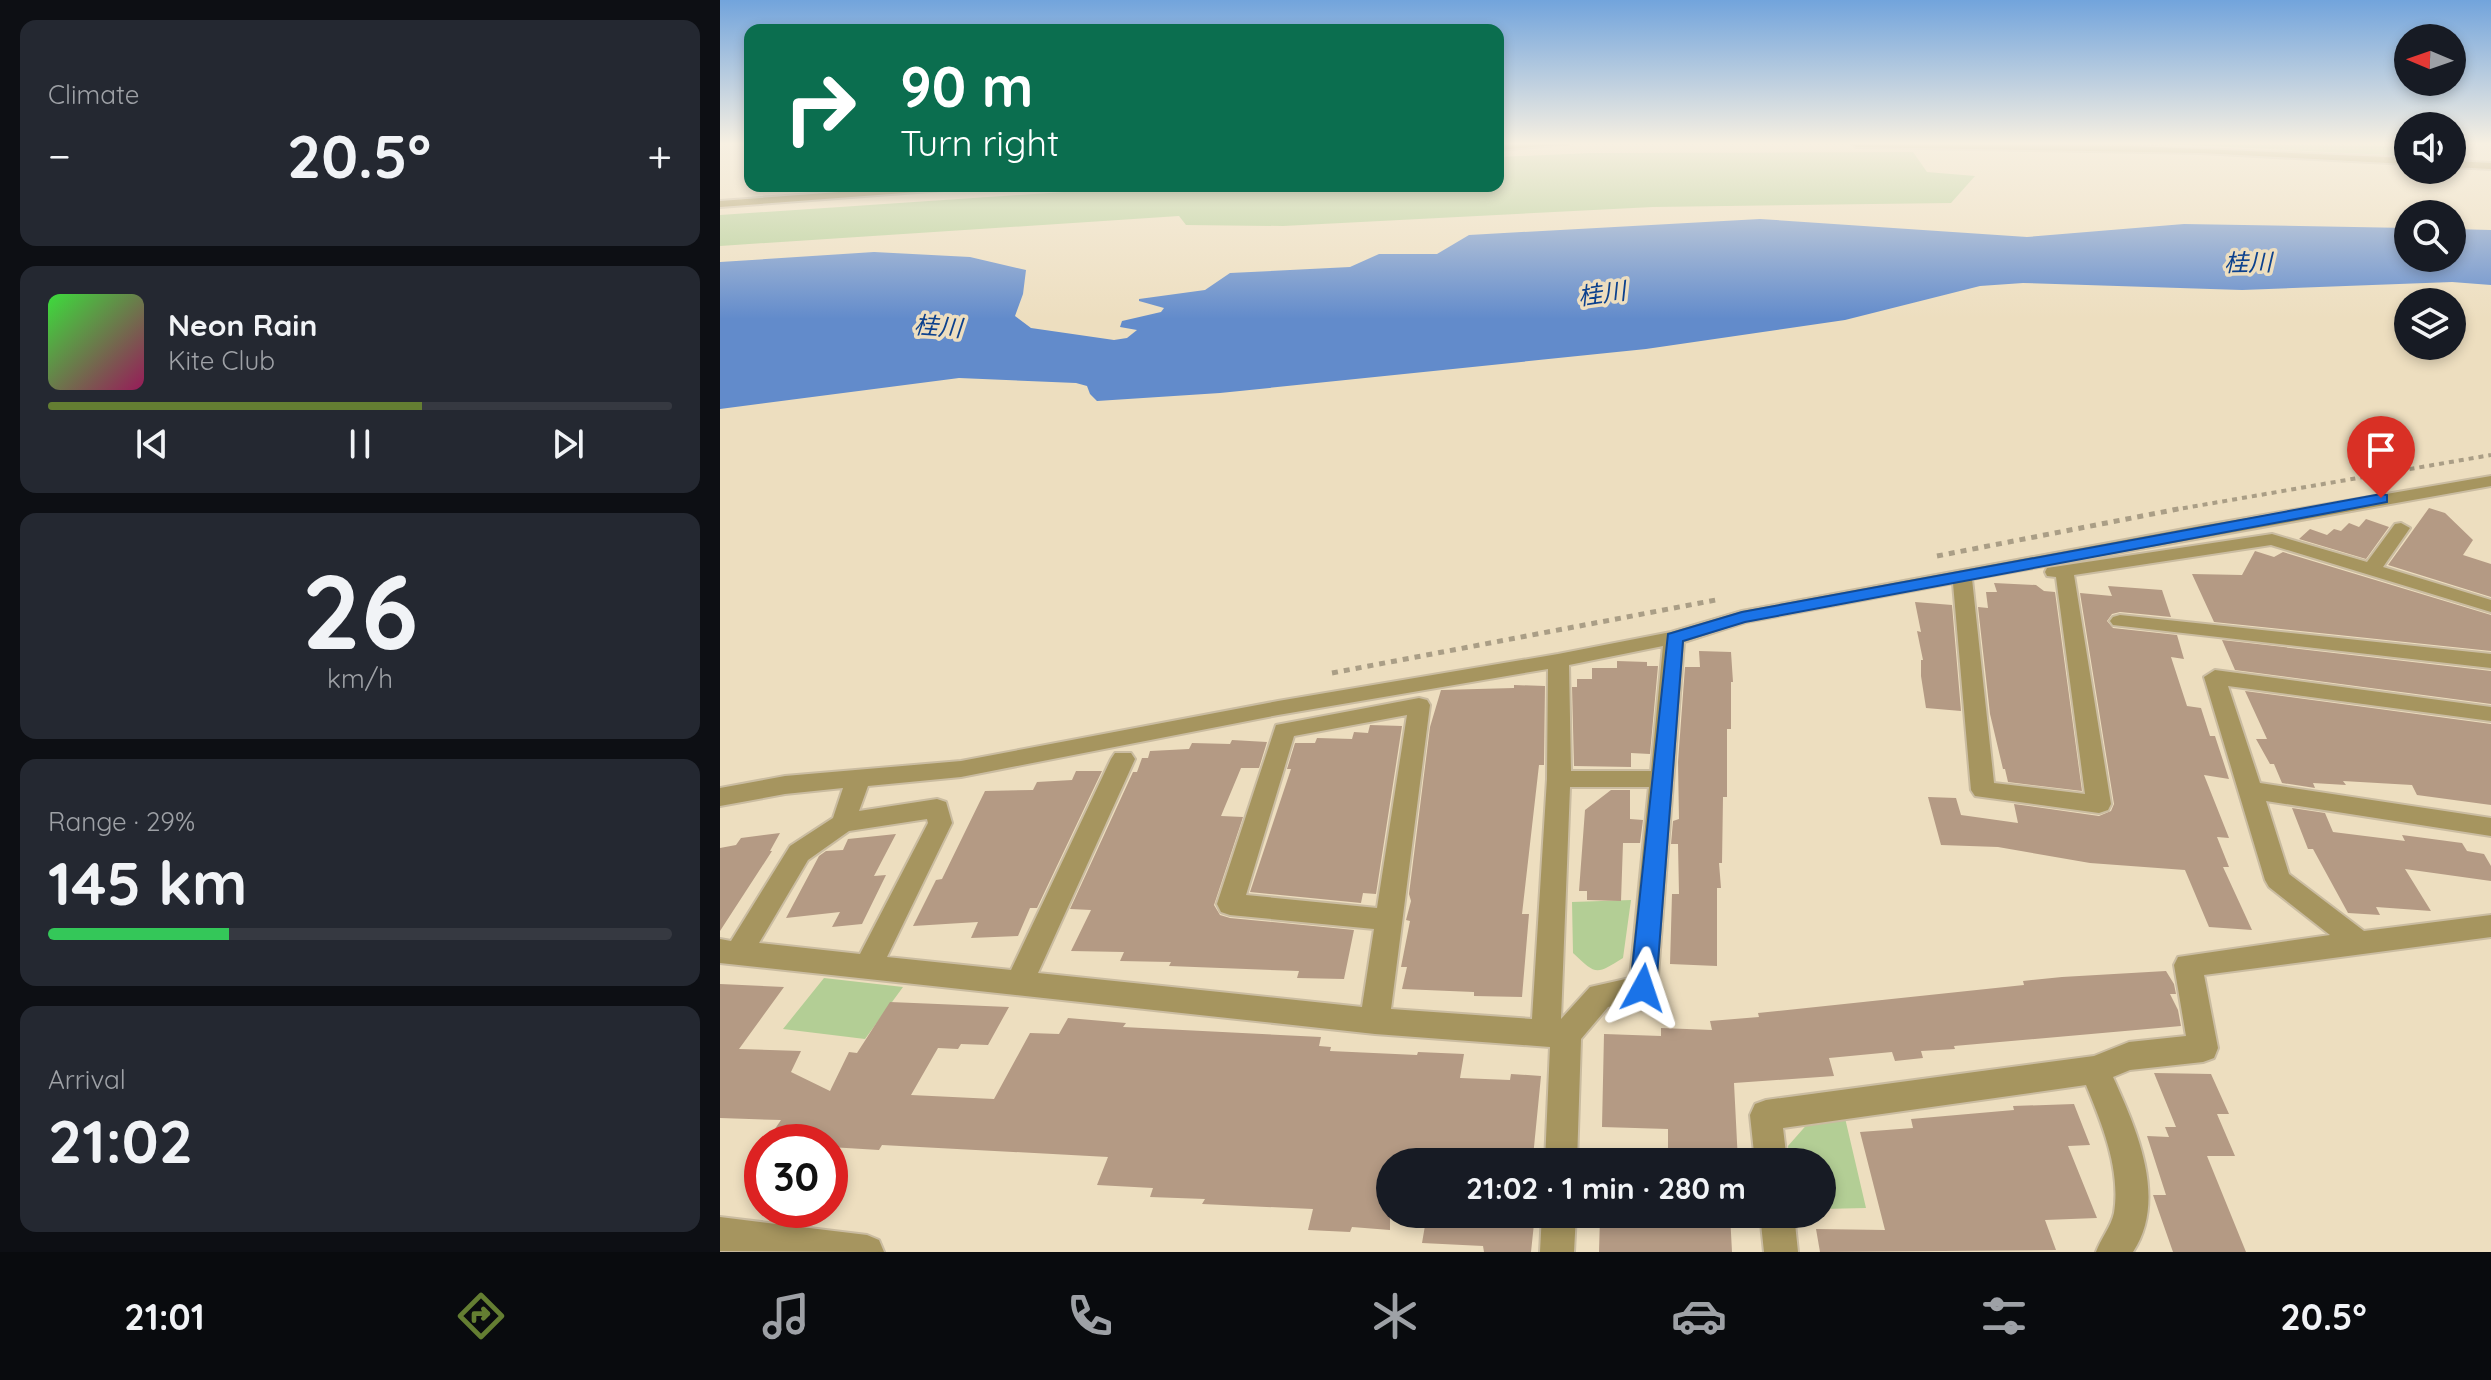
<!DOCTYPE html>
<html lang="en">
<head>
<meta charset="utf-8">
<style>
  :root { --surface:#171b24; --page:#242831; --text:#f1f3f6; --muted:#9ea1a6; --line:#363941; --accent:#647e32 }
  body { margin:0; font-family:Quicksand,"Noto Sans JP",sans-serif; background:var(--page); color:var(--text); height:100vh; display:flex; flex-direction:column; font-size:30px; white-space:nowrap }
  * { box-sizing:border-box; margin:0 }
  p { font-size:26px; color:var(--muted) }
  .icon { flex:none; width:44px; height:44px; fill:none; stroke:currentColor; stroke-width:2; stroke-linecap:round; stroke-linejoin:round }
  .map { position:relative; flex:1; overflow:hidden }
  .sheet { display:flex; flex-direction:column; gap:20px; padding:20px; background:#0d0f14; width:720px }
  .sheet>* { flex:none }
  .banner { position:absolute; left:24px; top:24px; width:760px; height:168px; border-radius:16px; box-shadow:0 4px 12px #0003; background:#0b6e4f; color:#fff; overflow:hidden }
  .needle { width:52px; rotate:272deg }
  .controls { position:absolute; left:1674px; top:24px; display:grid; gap:16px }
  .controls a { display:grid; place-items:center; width:72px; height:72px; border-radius:50%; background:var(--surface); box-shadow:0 4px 12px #0003; font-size:40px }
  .speed { position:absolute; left:24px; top:1124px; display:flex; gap:16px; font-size:40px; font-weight:700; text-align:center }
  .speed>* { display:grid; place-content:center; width:104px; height:104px; border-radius:50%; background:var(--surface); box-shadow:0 4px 12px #0003; line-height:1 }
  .speed .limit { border:12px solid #d22; background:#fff; color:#111 }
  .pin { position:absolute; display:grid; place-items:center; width:68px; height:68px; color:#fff; margin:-82px -34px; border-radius:50% 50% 50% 0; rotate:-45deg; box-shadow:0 0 8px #0007 }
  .pin .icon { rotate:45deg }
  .me { position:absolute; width:88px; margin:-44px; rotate:5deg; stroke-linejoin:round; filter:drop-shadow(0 0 6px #0008) }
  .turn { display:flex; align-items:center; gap:28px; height:168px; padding:0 24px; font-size:36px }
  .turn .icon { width:104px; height:104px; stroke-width:2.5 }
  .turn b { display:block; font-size:56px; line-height:68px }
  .big { font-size:60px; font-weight:800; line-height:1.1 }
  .sheet .card { flex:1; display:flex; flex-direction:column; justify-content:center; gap:12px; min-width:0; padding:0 28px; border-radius:16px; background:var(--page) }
  .sheet .dial { align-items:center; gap:0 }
  .dial b { font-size:104px; line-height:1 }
  .song { display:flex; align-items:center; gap:24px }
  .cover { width:96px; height:96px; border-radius:12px; background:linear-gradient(135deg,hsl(120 70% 55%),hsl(330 70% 35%)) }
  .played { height:8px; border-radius:4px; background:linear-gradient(90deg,var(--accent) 60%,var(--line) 60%) }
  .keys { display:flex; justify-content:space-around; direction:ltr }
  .heat { display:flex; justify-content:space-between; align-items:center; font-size:44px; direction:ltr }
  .charge { height:12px; border-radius:6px; background:linear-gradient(90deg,#34c759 29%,var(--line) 0) }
  .trip { position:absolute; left:656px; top:1148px; width:460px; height:80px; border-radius:40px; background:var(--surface); box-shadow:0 4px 12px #0003; font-weight:800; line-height:80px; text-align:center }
  .dock { display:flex; height:128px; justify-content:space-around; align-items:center; background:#090b0e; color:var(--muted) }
  .dock .icon { width:56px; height:56px }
  .dock .current { color:var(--accent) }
  .dock b { font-size:36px; color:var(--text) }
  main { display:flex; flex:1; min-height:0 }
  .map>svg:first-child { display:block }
  .green { fill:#b3ce95 }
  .water { fill:#628bcb }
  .building { fill:#b49a84 }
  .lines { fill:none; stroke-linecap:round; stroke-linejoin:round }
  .minor-casing { stroke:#cabca1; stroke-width:4 }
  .path-far1 { stroke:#aa9e86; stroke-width:4; stroke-dasharray:5 5; stroke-linecap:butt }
  .path { stroke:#aa9e86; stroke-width:5; stroke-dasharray:6 6; stroke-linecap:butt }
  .minor { fill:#a6955f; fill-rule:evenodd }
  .route { fill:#1a73e8; stroke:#114b97; stroke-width:2 }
  .labels { text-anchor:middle; stroke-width:7; stroke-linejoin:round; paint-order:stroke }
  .far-water-label { font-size:24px; font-style:italic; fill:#0c418d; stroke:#eddebf }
</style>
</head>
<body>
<main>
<section class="sheet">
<div class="card"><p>Climate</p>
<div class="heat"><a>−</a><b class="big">20.5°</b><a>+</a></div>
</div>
<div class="card">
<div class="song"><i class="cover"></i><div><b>Neon Rain</b><p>Kite Club</p></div></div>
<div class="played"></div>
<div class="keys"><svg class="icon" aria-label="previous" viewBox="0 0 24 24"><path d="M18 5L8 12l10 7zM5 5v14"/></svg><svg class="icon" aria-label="pause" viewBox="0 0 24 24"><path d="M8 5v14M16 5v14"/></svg><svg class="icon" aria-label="next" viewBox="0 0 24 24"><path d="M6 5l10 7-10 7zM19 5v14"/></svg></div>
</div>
<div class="card dial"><b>26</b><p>km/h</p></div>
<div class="card"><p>Range · 29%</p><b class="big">145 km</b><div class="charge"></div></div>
<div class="card"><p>Arrival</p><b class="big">21:02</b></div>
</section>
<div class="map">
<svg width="1771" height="1252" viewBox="0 0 1771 1252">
  <rect width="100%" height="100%" fill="#eddebf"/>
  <!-- green -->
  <path class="green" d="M1444,144L1688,146V156Z
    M1193,152L1207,172L1255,176L1231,203L933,207L563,226L466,225L459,216L0,246V215L432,186H778V157L871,153Z
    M911,900L903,958C876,975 876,975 853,953L852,902Z
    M104,978L183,987L145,1039L63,1029Z
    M1125,1118L1146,1208L1102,1209V1162H1069L1068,1146L1090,1121Z"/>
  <!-- water -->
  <path class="water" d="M1040,219L1307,237L1464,224L1688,228V258H1732V229L1771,230V285L1732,282L1522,290L1303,283L1260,286L1125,320L926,349L500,393L377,401L370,394L367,386L356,383L239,378L0,409V262L154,252L250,257L306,270L303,294L295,316L311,328L394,340L407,338L417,330L400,327L402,321L441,312L444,308L419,301V299L485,290L510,273L630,267L659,254H717L749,235Z"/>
  <!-- building -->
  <path class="building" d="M1709,508L1725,513L1753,540L1743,555L1771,564V597L1668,565Z
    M1646,519L1669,527L1646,559L1579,539L1590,529L1607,535L1614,529L1621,531L1629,523L1639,527Z
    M1535,551L1554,557L1563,552L1771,615V651L1494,622L1472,574L1522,575Z
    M1274,583L1316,585L1324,591L1335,592L1362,791L1288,782L1285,769H1283L1270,714L1258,607L1268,608L1266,592H1277Z
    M1388,586L1442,590L1451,617L1400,612L1392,614L1387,621L1393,628L1457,635L1464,659L1451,657L1467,706L1481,708L1490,736H1495L1509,779L1484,775L1509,838L1497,837L1509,867H1503L1532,930L1489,927L1465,870L1370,863L1278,847L1221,845L1208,797L1236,798L1241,815L1298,823L1294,804L1379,816L1391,811L1394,804L1360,593L1392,596Z
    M1195,602L1232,605L1241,711L1206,708L1201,676V660H1203L1197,631L1201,632Z
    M1502,640L1771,671V704L1515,670Z
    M979,651L1011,652L1013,682H1011V729H1007V797H1003L1002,863H999L1001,888H997V966L950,964L952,894H959L958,844H951L953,821L959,819L958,762L965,667H980Z
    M897,661L927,662V666H938L930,754L911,753V767L854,766L852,687H857V679H872V668H897Z
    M794,685L825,686L824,765H819L802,914H809L802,997L754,996V992L682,989L687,967H681L690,921L686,920L691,901L689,894L710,727L721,690L794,688Z
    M1525,691L1771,724V805L1697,795L1692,785L1623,781L1626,785L1593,783L1595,788L1562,783L1554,764H1550L1536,739H1547Z
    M650,725L682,726L656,894L643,893L641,903L530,892L571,769H567L575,743H595L597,738L632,739L634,732L648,733Z
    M512,740L547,742L539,768H521L501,816L523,817L494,905L500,915L510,918L634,930L624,979L577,978L579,971L449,966L451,962L400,961L404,952L351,951L371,910L350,909L413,772H417L422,758H428L430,751L469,749L472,743L510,744Z
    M356,771H382L317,908H310L298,936L251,938L258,922L193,926L216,880L222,879L265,791L313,790L317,782L352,780Z
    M891,790H910V819L923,820L920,843H903L901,901L867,900V891H859L865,810Z
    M1572,808L1605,813L1613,832L1685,841L1682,835L1742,843L1747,851L1764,854L1771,866V881L1685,869L1711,911L1656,907L1660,915L1628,913L1593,849H1588Z
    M60,833L50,851H52L0,931V848L16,845L21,838Z
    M176,834L154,876L166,875L142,924L112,927L120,912L66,918L99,856L106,851L123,850L128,839Z
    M1446,971L1454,984L1456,994H1450L1458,1010L1461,1026L1234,1046L1235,1049L1201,1051L1203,1058L1175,1061L1172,1052L1109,1058L1114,1076L1014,1083L1018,1162H948V1129L882,1127L884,1034L941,1036V1028L992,1030L990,1021L1039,1017L1038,1013L1304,985L1303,981L1342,977Z
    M0,984L64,987L19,1049L81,1051L71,1072L110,1091L129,1052L137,1053L170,1002L289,1007L268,1045L241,1044L238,1049L218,1048L191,1095L274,1099L310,1033L339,1034L348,1018L406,1023L403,1027L601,1037L599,1046L611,1047L610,1051L697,1055L698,1052L744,1054L740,1078L790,1080L791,1074L821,1076L813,1157L760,1154L759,1162H670V1230L632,1227L630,1232L588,1230L593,1209L482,1204L485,1199L430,1197L433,1188L377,1185L388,1157L162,1145L159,1150L110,1147V1142H46L61,1120L0,1118Z
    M1434,1073L1491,1074L1509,1114H1497L1515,1156H1487L1526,1252H1453L1433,1195H1446L1427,1136L1449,1137L1445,1127H1456Z
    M1354,1104L1370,1145L1348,1146L1377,1218L1325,1220L1336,1250L1100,1252L1096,1229L1165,1230L1140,1132L1193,1128L1191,1119L1294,1110L1293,1106Z
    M707,1214H815L811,1252H764L763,1246L702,1243Z
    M950,1214H1010L1012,1252H879L880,1217L950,1220Z"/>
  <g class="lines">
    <!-- minor casing -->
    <g class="minor-casing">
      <path id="minor" d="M778,144H848L778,150Z
        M1132,144L1412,146L1688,158V164L1481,153L1136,147Z
        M1732,161L1771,163V169L1732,167Z
        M199,186H242L237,189L0,207V201Z
        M1771,476V486L1252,579L1274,783L1365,794L1336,577L1327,576L1325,572L1327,568L1552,534L1647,562L1675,524L1681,523L1690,528L1663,567L1771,600V612L1551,545L1354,575L1391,804L1388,810L1379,813L1255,796L1251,790L1233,583L1026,622L964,642L937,988L933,997L888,1007L861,1039L857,1162H825L830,1047L655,1034L0,963V939L11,941L70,846L113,818L123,788L65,794L0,806V788L65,776L241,761L558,701L838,654L951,632L1022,611L1480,526ZM943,646L931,771H851L849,665ZM828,669L827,779L812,1019L671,1009L710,705L707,700L699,698L556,725L497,904L501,912L510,915L654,929L642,1007L318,973L415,759L411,753H395L391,759L291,970L167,957L232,823L226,802L217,799L139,811L148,786L241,777L558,715ZM687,715L657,908L526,895L574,736ZM850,787H929L910,978L870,987L841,1019ZM207,819L208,823L140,954L39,943L88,860L129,831Z
        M1400,615L1771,654V668L1393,625L1390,621L1393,617Z
        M1495,670L1771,707V721L1508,686L1540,783L1771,818V836L1546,801L1569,874L1644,931L1771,915V937L1484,975L1498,1048L1494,1058L1483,1062L1410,1070L1393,1077C1416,1128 1448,1199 1413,1252H1376C1381,1238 1391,1227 1394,1213C1401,1170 1382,1124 1366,1085L1063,1128L1067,1162H1035L1030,1115L1035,1104L1046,1100L1374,1056L1409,1042L1466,1036L1454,965L1458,957L1610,935L1549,887L1545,880L1484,677Z
        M822,1214H856L854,1252H820Z
        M1040,1214H1074L1078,1252H1044Z
        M0,1217L147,1235L159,1240L164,1252L0,1251Z"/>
    </g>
    <!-- path-far1 -->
    <path class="path-far1" d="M1453,510L1771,455"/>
    <!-- path -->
    <path class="path" d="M1217,556L1463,508
      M612,673L996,600"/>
    <!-- minor -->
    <use href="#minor" class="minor"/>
  </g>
  <!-- sky -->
  <linearGradient id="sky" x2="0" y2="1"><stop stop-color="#72a4dc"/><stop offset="0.45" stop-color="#f7f0e2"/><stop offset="1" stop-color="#f7f0e2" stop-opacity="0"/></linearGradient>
  <rect width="1771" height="319" fill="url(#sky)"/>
  <!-- route -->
  <path class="route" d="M1661,494L1667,495V502L1025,622L963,641L936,988L933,996L923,999L914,996L910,988L948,634L1022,612Z"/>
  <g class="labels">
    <!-- far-water labels -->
    <g class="far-water-label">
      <text transform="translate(1528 263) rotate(-1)" y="8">桂川</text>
      <text transform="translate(882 294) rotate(-8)" y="8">桂川</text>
      <text transform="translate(218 327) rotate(4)" y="8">桂川</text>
    </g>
  </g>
</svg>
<div class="controls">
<a><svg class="needle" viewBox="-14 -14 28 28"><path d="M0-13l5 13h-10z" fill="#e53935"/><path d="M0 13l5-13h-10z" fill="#9ea1a6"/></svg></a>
<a><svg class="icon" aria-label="sound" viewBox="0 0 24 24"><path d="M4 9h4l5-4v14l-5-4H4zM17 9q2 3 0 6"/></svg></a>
<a><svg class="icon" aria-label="search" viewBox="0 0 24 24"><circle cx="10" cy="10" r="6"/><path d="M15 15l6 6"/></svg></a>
<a><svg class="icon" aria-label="layers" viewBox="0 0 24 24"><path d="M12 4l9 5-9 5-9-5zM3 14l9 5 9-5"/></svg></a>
</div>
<div class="speed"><div class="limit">30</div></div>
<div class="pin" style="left:1661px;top:498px;background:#d93025"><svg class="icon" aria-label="arrive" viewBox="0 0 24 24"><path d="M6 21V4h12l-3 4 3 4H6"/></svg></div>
<svg class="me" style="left:923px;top:988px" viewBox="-20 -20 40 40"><path d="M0-17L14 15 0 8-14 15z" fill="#1a73e8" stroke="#fff" stroke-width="4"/></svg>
<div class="trip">21:02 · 1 min · 280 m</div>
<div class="banner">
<div class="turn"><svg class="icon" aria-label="right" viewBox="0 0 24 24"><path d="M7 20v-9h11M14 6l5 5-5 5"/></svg><div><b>90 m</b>Turn right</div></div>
</div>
</div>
</main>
<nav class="dock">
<b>21:01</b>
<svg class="icon current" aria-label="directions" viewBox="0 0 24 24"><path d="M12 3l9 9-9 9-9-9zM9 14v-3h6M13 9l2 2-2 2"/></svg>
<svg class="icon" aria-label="music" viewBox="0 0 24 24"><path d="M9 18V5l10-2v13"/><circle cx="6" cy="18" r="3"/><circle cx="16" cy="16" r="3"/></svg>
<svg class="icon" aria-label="phone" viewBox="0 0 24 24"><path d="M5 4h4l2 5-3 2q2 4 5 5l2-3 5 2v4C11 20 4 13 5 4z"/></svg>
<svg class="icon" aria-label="climate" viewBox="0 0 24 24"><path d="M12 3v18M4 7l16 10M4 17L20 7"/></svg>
<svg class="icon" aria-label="car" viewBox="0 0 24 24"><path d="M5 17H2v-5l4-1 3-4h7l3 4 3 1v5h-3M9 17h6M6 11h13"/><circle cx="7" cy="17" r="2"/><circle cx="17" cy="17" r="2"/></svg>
<svg class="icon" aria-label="filters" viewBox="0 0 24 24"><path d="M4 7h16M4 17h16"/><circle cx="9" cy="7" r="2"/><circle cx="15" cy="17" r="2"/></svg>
<b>20.5°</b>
</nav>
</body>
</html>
